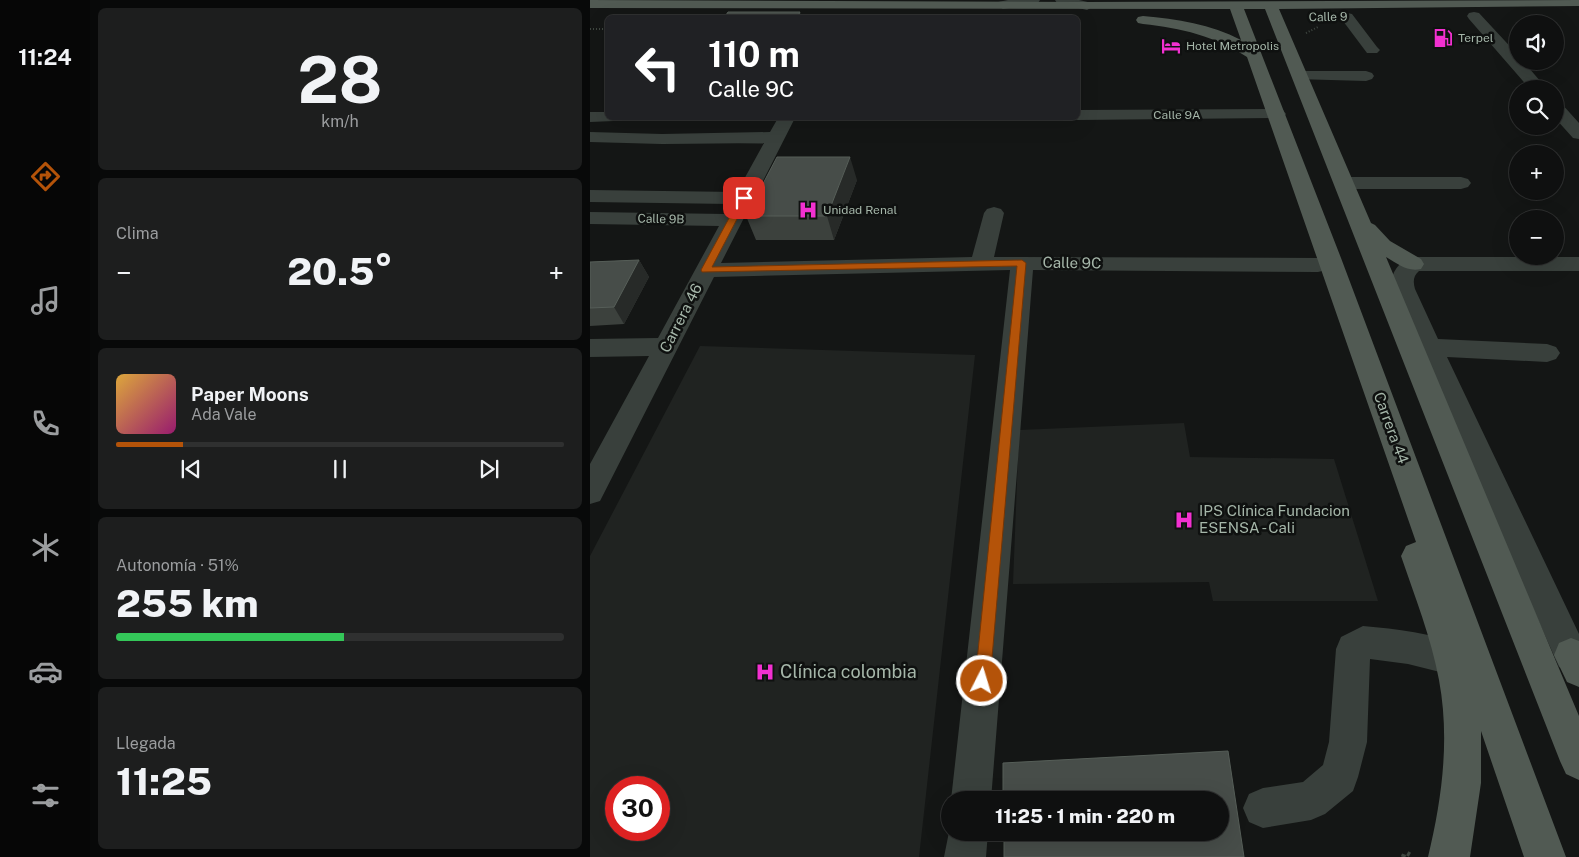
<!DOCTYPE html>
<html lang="es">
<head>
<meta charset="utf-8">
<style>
  :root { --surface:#0f1010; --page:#1d1e1e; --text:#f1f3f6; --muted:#9b9d9f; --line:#2f3030; --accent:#b45309 }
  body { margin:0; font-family:"Public Sans",sans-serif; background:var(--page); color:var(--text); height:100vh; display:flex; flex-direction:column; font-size:19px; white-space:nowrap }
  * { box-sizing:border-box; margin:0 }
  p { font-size:16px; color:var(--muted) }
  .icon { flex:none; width:28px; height:28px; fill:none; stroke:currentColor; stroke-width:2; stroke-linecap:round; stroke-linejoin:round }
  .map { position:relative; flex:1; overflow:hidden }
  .details { display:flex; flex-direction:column; gap:8px; padding:8px; background:#080909; width:500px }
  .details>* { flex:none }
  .guide { position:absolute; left:15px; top:15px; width:475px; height:105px; border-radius:8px; box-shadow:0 5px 20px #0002,0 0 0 1px var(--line); background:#202124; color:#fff; overflow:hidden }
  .tools { position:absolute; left:919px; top:15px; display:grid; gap:10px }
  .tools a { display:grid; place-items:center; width:55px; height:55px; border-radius:50%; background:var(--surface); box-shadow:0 5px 20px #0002,0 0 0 1px var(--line); font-size:25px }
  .speed { position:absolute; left:15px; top:776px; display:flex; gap:10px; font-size:25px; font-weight:700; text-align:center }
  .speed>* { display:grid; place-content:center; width:65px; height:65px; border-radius:50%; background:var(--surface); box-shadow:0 5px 20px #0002,0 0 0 1px var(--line); line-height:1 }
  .speed .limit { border:8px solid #d22; background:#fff; color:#111 }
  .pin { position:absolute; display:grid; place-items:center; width:42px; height:42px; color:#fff; margin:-21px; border-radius:10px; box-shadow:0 2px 8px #0006 }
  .me { position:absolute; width:55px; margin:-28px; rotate:5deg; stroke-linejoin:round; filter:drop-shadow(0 0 4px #0008) }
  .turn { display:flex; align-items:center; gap:18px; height:105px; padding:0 20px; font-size:22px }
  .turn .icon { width:65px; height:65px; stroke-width:2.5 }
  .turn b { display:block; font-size:35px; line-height:42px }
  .big { font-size:38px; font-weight:800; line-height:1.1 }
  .details .card { flex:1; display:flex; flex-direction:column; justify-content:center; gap:8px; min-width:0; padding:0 18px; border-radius:8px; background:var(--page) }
  .details .dial { align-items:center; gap:0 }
  .dial b { font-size:65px; line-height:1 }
  .song { display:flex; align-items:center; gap:15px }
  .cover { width:60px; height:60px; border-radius:8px; background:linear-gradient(135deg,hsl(40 70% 55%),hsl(320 70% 35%)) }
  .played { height:5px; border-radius:2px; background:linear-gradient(90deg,var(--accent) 15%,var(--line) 15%) }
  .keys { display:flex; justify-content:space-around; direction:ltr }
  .heat { display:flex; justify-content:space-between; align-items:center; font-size:28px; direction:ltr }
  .charge { height:8px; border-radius:4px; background:linear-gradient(90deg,#34c759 51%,var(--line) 0) }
  .trip { position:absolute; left:351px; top:791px; width:288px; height:50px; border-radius:25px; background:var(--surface); box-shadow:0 5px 20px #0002,0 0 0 1px var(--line); font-weight:800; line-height:50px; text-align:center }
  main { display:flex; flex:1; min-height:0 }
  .tab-bar { display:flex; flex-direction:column; width:90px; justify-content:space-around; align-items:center; background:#060606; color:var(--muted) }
  .tab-bar .icon { width:35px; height:35px }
  .tab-bar .current { color:var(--accent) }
  .tab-bar b { font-size:22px; color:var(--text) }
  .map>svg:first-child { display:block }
  .built { fill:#202321; fill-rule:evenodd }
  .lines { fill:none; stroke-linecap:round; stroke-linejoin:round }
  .path-far1 { stroke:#3f4740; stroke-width:2; stroke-dasharray:1 2; stroke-linecap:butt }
  .path { stroke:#3f4740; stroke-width:4.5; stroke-dasharray:3 5; stroke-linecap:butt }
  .minor { fill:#39403c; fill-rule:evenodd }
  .major { fill:#515a53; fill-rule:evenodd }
  .wall { fill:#3c413d }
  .shaded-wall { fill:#272a28 }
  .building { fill:#474d49; stroke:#565e58 }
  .route { fill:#b45309; stroke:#753606 }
  .labels { text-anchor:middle; stroke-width:5; stroke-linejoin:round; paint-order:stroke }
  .far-street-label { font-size:12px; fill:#a5b6a9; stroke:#0f1110 }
  .far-poi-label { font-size:12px; fill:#a5b6a9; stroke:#0f1110; text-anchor:start }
  .street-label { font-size:15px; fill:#a5b6a9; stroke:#0f1110 }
  .poi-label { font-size:15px; fill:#a5b6a9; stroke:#0f1110; text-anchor:start }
  .near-poi-label { font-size:18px; fill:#a5b6a9; stroke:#0f1110; text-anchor:start }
</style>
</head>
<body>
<main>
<nav class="tab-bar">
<b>11:24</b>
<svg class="icon current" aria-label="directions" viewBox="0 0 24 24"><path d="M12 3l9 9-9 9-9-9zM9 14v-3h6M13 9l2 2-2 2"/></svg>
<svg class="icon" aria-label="music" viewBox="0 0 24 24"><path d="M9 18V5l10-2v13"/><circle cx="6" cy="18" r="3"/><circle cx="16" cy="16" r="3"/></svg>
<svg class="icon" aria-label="phone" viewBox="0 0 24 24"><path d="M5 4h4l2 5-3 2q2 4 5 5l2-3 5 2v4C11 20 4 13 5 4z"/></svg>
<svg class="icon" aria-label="climate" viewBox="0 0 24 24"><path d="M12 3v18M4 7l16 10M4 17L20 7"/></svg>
<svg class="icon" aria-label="car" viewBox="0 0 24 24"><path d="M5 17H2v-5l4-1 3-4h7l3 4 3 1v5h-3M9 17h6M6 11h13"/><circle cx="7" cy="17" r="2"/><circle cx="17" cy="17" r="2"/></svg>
<svg class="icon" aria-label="filters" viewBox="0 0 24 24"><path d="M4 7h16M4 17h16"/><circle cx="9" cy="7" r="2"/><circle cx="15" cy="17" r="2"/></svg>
</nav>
<section class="details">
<div class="card dial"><b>28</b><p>km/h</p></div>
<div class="card"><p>Clima</p>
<div class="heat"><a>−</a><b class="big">20.5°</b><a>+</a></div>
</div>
<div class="card">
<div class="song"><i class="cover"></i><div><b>Paper Moons</b><p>Ada Vale</p></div></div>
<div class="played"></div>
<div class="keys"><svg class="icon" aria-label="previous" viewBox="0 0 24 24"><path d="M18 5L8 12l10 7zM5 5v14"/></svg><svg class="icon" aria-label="pause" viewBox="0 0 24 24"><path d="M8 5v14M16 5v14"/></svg><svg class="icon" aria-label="next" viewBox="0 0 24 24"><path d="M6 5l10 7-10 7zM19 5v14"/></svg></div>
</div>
<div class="card"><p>Autonomía · 51%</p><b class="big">255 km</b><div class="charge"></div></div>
<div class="card"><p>Llegada</p><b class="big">11:25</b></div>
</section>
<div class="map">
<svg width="989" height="857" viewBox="0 0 989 857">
  <rect width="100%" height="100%" fill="#141615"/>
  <!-- built -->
  <path class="built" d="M110,346L385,355L329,857H0V556ZM26,788H69V830H26Z
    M594,423L600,457L744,459L788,601H623L619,582L423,584L429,430Z"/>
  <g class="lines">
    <!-- path-far1 -->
    <path class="path-far1" d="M0,29H18
      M716,33L728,27"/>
    <!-- path -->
    <path class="path" d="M813,857L815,852L822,856"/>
    <!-- minor -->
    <path class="minor" d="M418,0H450L448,3L413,9L406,5L408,2Z
      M465,0H489L502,3L504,6L497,10L467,3Z
      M884,12L889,13L928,55V61H933L957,89H940L879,19L877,16L879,13Z
      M757,13L762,14L787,47L790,50L787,53H777L750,17L752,14Z
      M711,71H776L782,73L784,76L782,79L776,81L705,79L703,76L705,73Z
      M965,102L971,103L989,123V139L983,138L965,118Z
      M687,109L693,110L696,114L693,118L488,120L481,118H488V110Z
      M0,112H18V118H26L24,121L0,122Z
      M188,118H205L131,263L382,257L394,213L397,209L404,207L411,209L414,213L404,257L728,258L736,260L739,265L736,270L728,272L443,270L401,800H361L420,270L124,277L10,501L0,504V464L59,356L0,357V339L68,338L129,226L0,224V212L135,214L141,204L0,202V190L147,192L174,143L72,144L0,142V132L72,134L180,132Z
      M754,177H871L878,179L881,183L878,187L871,189H754L747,187L744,183L747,179Z
      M823,257H989V271H829C823,276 823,282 825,289L848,339L957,344L966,347L970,353L966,359L957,362L857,357L989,634V669L981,672L969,667L801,289C800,274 808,261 823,257Z
      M773,626C807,629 842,633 874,646L879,658L874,670L862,675L818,664L780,659L777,742L768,777L763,791L735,814L721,820L673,828L659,822L653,808L659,794L673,788L713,782L733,765L739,742L746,649L751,637Z
      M360,827V832H398L396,857H354Z"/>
    <!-- major -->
    <path class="major" d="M0,0L497,2L989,0V6L689,9L781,223L785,225L800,241L831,259L834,264L831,269C817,272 808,264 796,257L989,716V780L976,774L970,761L675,9H654L751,258L976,857H934L891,731V783L880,857H838C852,799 860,739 849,680C841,637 825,597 811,556L816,546L826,542L657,57C625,36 591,28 553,24L548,23L546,20L548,17L553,16C587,19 621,24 651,40L640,9L0,8Z
      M981,638L989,641V687L977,682L964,655L969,643Z"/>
  </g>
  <!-- wall -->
  <path class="wall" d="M267,180L244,240H166L156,216Z
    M49,260L59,277L34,324L0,326V262Z"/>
  <!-- shaded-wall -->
  <path class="shaded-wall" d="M210,12L212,18H207Z
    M260,157L267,180L244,240L237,216Z
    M49,260L59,277L34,324L24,307Z"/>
  <!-- building -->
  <path class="building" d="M138,12H210L207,18H134Z
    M187,157H260L237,216H156Z
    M49,260L24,307L0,308V262Z
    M638,751L654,857H414V832H630V800H413V763Z"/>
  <!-- route -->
  <path class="route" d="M151,196L158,198L122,267L432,260L436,263L400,681L397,686L392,688L387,686L385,681L427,266L112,272L111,270Z"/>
  <!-- icons -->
  <defs>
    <g id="fuel-bare" transform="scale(1.5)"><path d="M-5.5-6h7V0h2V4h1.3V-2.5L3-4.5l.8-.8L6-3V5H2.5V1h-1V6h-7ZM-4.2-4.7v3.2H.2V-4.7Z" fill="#f230d0" stroke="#0f1110" stroke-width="2.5" paint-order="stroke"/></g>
    <g id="hotel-bare" transform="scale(1.5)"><path d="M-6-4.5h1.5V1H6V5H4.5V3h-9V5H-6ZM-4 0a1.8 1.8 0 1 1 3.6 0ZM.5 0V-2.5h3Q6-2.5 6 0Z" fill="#f230d0" stroke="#0f1110" stroke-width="2.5" paint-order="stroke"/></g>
    <g id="hospital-bare" transform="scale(1.5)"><path d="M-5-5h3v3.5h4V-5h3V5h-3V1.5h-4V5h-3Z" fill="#f230d0" stroke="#0f1110" stroke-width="2.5" paint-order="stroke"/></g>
  </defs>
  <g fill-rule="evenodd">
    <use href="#fuel-bare" x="853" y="38"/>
    <use href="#hotel-bare" x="581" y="46"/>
    <use href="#hospital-bare" x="218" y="210"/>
    <use href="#hospital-bare" x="594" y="520"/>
    <use href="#hospital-bare" x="175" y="672"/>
  </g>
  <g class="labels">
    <!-- far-street labels -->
    <g class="far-street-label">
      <text transform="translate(738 17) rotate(-1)" y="4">Calle 9</text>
      <text x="587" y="119">Calle 9A</text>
      <text transform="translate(71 219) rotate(1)" y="4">Calle 9B</text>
    </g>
    <!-- far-poi labels -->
    <g class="far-poi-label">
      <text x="868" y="42">Terpel</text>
      <text x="596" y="50">Hotel Metropolis</text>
      <text x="233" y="214">Unidad Renal</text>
    </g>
    <!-- street labels -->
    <g class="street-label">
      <text transform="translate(482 263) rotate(1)" y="5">Calle 9C</text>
      <text transform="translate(91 318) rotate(-63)" y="5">Carrera 46</text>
      <text transform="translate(801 428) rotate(70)" y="5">Carrera 44</text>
    </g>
    <!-- poi labels -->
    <g class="poi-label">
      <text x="609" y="516">IPS Clínica Fundacion<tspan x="609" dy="17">ESENSA - Cali</tspan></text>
    </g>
    <!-- near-poi labels -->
    <g class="near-poi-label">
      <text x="190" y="678">Clínica colombia</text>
    </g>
  </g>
</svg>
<div class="tools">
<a><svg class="icon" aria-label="sound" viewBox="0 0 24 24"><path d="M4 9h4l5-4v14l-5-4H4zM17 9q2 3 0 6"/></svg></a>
<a><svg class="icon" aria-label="search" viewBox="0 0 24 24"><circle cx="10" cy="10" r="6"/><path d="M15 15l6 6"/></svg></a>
<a>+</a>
<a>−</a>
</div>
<div class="speed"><div class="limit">30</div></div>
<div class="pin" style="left:154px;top:198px;background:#d93025"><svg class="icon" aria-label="arrive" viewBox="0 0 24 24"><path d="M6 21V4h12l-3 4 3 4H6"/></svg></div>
<svg class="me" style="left:392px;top:681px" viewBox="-20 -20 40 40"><circle r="17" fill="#b45309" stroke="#fff" stroke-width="3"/><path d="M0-11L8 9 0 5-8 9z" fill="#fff"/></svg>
<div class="trip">11:25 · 1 min · 220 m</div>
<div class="guide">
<div class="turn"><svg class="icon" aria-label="left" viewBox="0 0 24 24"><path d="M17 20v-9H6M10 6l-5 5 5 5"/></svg><div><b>110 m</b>Calle 9C</div></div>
</div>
</div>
</main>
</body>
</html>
